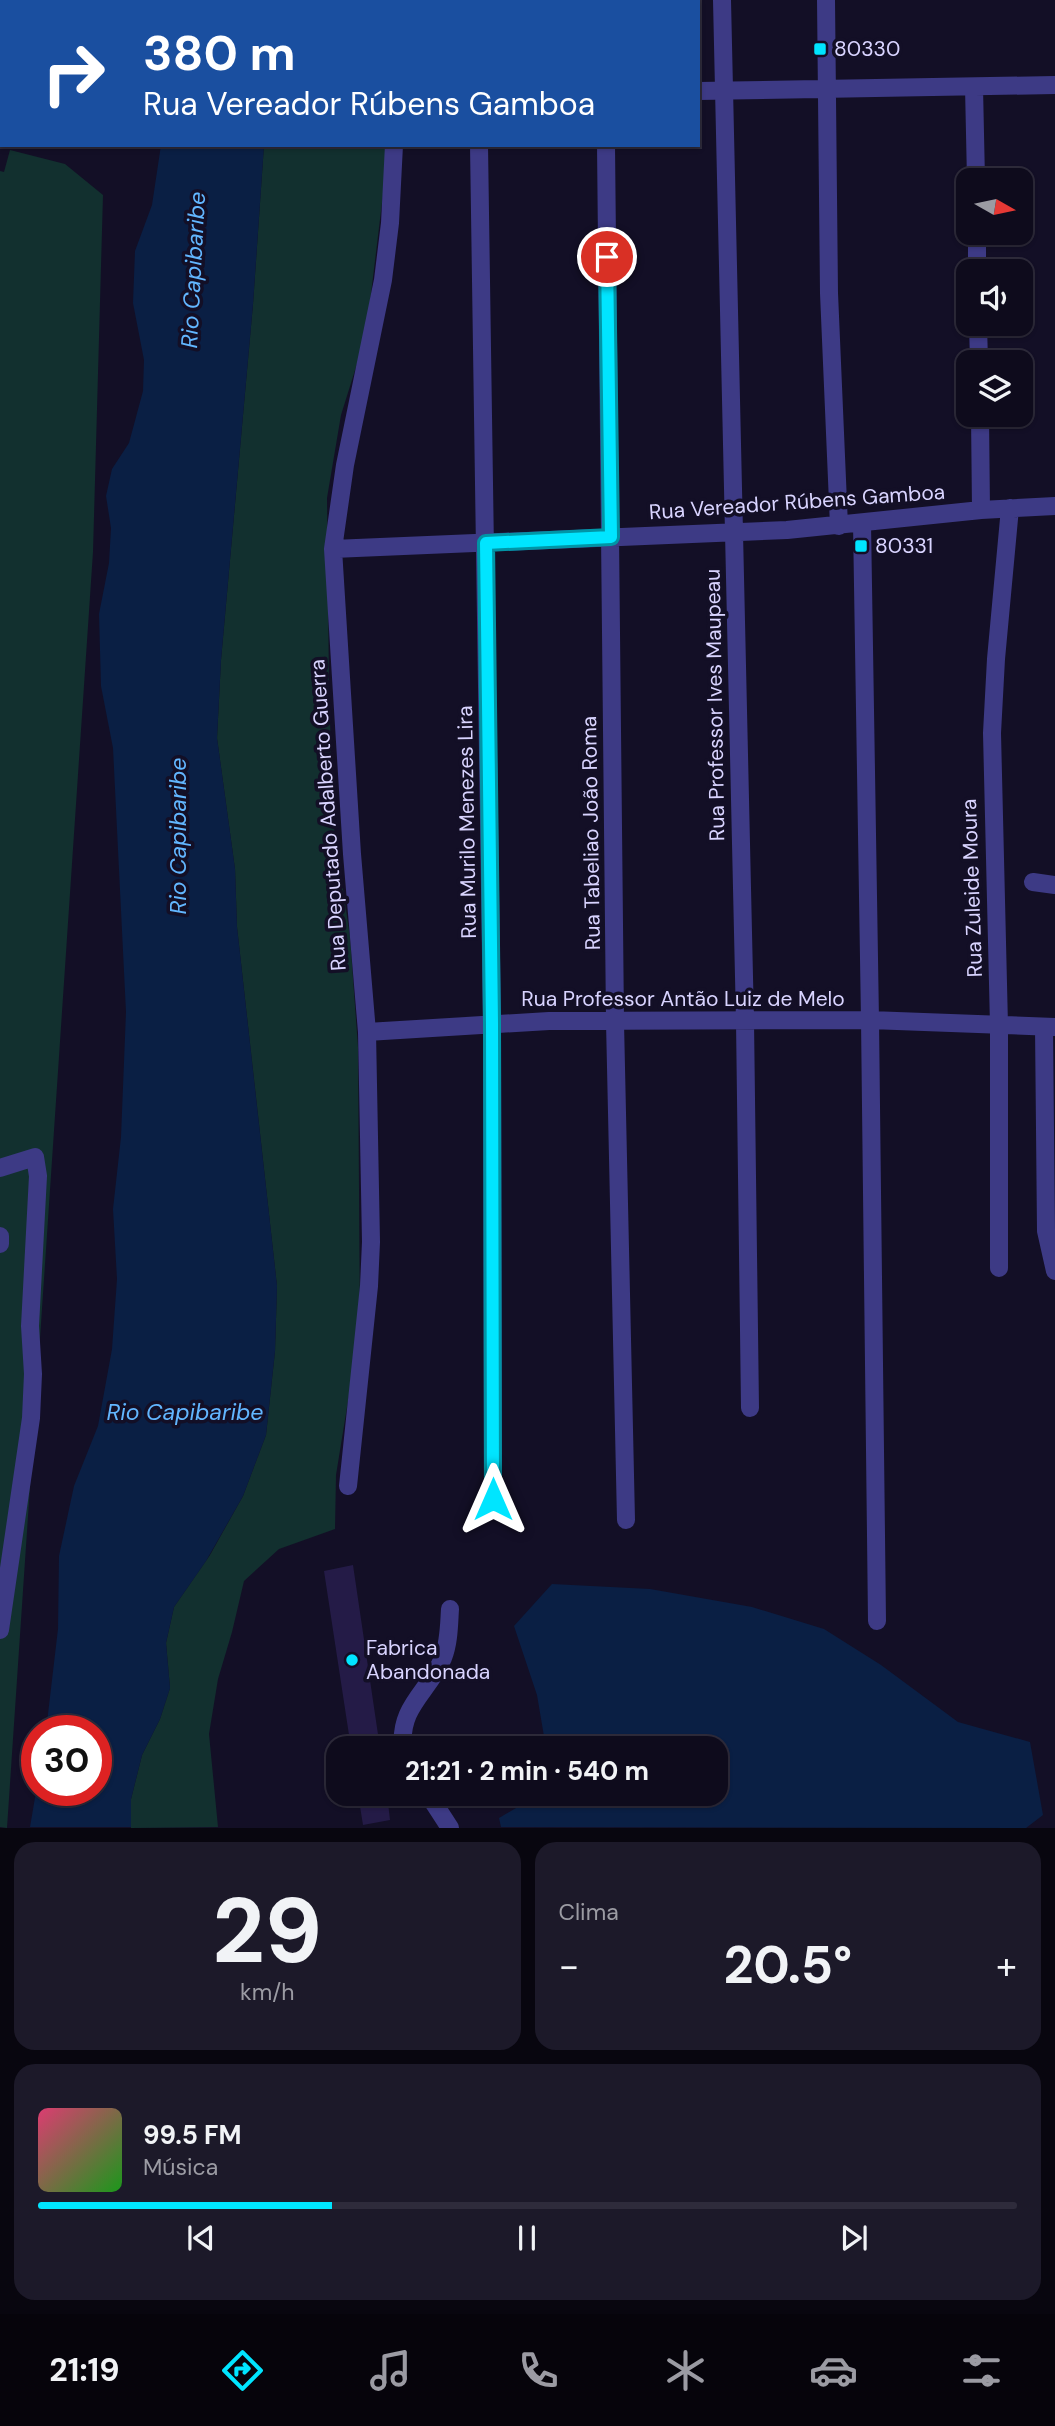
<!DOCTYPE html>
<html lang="pt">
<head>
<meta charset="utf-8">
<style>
  :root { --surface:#0e0b1c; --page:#1c1929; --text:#f1f3f6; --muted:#9b9ba3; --line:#2e2b3b; --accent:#00e5ff }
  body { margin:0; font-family:"DM Sans",sans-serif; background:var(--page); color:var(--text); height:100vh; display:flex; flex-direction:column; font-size:26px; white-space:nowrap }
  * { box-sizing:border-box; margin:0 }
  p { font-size:23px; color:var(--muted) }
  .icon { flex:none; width:38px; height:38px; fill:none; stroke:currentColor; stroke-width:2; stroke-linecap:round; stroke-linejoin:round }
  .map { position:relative; height:1828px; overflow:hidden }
  .drawer { display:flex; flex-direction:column; gap:14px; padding:14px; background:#08060f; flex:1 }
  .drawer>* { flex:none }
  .top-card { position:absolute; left:0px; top:0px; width:700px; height:147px; box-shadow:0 2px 5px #0004,0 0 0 2px var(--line); background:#1a4fa0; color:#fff; overflow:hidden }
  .needle { width:46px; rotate:99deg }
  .fabs { position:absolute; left:956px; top:168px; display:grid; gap:14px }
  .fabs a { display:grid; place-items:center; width:77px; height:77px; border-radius:14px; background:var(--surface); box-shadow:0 2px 5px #0004,0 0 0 2px var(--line); font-size:35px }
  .speed { position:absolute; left:21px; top:1715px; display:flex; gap:14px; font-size:35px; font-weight:700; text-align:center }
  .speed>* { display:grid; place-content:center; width:91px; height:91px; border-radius:50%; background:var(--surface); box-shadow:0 2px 5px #0004,0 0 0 2px var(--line); line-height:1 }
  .speed .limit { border:10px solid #d22; background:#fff; color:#111 }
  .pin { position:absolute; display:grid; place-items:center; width:60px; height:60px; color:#fff; margin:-30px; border:4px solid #fff; border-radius:50%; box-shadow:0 2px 7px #0007 }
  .me { position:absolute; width:77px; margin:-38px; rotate:0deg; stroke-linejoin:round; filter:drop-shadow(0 0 5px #0008) }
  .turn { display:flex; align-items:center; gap:24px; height:147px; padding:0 28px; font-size:32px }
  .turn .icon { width:91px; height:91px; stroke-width:2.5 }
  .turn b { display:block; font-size:49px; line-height:60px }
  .big { font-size:52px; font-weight:700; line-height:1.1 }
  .drawer .widget { flex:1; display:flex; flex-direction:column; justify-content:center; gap:10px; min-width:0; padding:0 24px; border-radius:21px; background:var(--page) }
  .drawer .dial { align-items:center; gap:0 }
  .dial b { font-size:91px; line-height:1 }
  .song { display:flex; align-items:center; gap:21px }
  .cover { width:84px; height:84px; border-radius:10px; background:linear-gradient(135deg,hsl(340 70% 55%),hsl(120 70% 35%)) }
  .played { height:7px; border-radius:4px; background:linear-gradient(90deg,var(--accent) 30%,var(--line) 30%) }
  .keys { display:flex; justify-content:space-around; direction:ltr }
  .heat { display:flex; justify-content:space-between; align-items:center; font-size:38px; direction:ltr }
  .drawer .tiles { flex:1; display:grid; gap:14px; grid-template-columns:1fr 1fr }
  .widget:last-child { grid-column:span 2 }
  .trip { position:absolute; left:326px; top:1736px; width:402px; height:70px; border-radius:21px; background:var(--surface); box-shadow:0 2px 5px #0004,0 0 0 2px var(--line); font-weight:700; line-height:70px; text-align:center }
  .tab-bar { display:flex; height:112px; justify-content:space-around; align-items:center; background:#06040b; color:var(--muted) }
  .tab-bar .icon { width:49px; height:49px }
  .tab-bar .on { color:var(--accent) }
  .tab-bar b { font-size:32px; color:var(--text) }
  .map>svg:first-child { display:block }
  .green { fill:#12302f }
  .water { fill:#0a1f44 }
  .building { fill:#241b47 }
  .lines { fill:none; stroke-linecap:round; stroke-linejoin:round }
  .path { stroke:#2fb8b0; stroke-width:2.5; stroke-dasharray:3.5 5; stroke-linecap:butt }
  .minor { stroke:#3d3a85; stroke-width:18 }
  .route-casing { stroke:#0095a6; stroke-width:18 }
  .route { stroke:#00e5ff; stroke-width:12 }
  .poi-dot { fill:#00e5ff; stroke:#130f26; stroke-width:2.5 }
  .labels { text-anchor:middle; stroke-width:7; stroke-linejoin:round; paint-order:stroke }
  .poi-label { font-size:21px; fill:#d9d4ff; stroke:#130f26; text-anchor:start }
  .street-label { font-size:21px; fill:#d9d4ff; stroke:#130f26 }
  .water-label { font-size:23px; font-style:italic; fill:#62b6ff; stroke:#130f26 }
</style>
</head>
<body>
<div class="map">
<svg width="1055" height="1828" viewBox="0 0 1055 1828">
  <rect width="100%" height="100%" fill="#130f26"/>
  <!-- green -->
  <path class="green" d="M264,145H389L366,335L341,415L327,498L329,687L333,821L350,937L358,1047L360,1327L336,1475L335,1529L279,1549L244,1581L232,1632L218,1679L209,1734L218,1827L131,1828V1799L142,1755L160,1719L170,1688L166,1643L174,1607L210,1555L243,1496L266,1435L275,1351L277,1286L237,927L235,869L217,738L221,660L253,304Z
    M10,150L65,164L103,195L93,552L7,1828L0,1827V171L4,172Z"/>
  <!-- water -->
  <path class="water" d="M161,145H264L253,304L221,660L217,738L235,869L237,927L277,1286L275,1351L266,1435L243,1496L206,1561L174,1607L166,1643L170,1688L160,1719L142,1755L131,1799V1827H30L37,1786V1790H96V1731H46L58,1629L59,1556L74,1486L98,1426L112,1349L117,1279L113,1209L121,1137L126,1012L113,748L101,686L99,614L109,563L111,528L106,496L112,469L129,443L143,391L144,360L133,303L135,251L152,205Z
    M552,1584L650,1589L752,1607L824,1629L881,1665L958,1722L1030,1742L1043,1815L1026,1828L501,1827L499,1818L533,1798L534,1794H716V1748H546L537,1695L514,1626Z"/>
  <!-- building -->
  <path class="building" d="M353,1565L380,1748H351L324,1571Z
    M358,1794H387L390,1820L363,1825Z"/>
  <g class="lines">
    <!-- path -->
    <path class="path" d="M94,2V0
      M2,54V93
      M0,99H2"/>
    <!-- minor -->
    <path class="minor" d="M391,0V2
      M476,0V2
      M602,0V2
      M722,0L745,1021L750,1408
      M826,0L829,293L839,526
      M974,87L976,180
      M698,91L1055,85
      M479,145L492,1024L493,1499
      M606,145L615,1022L626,1520
      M977,233V271
      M978,324L979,362
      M980,415L981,510
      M862,523L870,1020L877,1621
      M333,549L787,530L981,510L1055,506
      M1033,882L1055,885
      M1044,1027L1046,1231L1055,1271
      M367,1032L549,1021L870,1020L1055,1027
      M0,1168L35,1157L38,1176L30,1326L33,1374L31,1418L0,1630
      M0,1236V1244
      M999,1268V1025L992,733L996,659L1010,508
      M348,1486L369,1286L371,1242L367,1032L352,854L333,549L345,465L383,280L390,223L394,145
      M403,1748C399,1706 428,1693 443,1658C449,1643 449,1625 450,1609
      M428,1794L450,1828"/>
  </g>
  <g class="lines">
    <!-- route casing -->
    <g class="route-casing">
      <path id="route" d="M493,1499L492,1024L486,543L611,537L607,257"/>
    </g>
    <!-- route -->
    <use href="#route" class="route"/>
  </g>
  <!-- markers -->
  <g class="poi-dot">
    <rect x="813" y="42" width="14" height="14" rx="3.5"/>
    <rect x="854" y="539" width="14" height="14" rx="3.5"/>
    <circle cx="352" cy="1660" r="7"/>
  </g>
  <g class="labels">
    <!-- poi labels -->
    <g class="poi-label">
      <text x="834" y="56">80330</text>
      <text x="875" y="553">80331</text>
      <text x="366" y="1655">Fabrica<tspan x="366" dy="24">Abandonada</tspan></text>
    </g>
    <!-- street labels -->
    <g class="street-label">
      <text transform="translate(797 502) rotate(-4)" y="7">Rua Vereador Rúbens Gamboa</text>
      <text transform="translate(715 705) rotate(-91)" y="7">Rua Professor Ives Maupeau</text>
      <text transform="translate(328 815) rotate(-94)" y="7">Rua Deputado Adalberto Guerra</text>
      <text transform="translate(467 822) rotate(-91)" y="7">Rua Murilo Menezes Lira</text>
      <text transform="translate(591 833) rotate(-91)" y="7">Rua Tabeliao João Roma</text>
      <text transform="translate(972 888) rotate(-92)" y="7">Rua Zuleide Moura</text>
      <text x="683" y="1006">Rua Professor Antão Luiz de Melo</text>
    </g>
    <!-- water labels -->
    <g class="water-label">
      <text transform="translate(193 270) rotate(-87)" y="8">Rio Capibaribe</text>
      <text transform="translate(178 836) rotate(-90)" y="8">Rio Capibaribe</text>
      <text x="185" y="1420">Rio Capibaribe</text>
    </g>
  </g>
</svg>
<div class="fabs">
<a><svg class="needle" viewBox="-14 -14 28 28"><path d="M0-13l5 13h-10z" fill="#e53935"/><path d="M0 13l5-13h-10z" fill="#9b9ba3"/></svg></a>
<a><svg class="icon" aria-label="sound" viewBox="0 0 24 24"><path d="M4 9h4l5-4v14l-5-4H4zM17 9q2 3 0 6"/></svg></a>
<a><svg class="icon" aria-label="layers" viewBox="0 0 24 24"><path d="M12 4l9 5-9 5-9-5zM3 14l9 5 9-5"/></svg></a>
</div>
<div class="speed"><div class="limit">30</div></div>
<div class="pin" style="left:607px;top:257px;background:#d93025"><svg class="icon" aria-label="arrive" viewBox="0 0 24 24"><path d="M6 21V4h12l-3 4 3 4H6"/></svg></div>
<svg class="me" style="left:493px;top:1499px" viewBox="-20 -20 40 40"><path d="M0-17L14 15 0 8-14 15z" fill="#00e5ff" stroke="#fff" stroke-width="4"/></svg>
<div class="trip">21:21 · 2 min · 540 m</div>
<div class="top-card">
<div class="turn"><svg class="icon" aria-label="right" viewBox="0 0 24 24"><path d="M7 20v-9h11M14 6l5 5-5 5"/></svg><div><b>380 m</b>Rua Vereador Rúbens Gamboa</div></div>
</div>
</div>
<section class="drawer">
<div class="tiles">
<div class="widget dial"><b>29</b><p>km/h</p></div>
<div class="widget"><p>Clima</p>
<div class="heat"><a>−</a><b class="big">20.5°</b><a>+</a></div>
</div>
<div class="widget">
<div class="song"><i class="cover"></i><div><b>99.5 FM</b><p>Música</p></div></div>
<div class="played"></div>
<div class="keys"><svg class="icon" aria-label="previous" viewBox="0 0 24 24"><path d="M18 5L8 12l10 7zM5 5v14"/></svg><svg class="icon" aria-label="pause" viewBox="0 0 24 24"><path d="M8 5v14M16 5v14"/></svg><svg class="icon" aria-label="next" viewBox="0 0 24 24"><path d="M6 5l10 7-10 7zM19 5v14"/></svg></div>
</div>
</div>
</section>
<nav class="tab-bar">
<b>21:19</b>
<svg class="icon on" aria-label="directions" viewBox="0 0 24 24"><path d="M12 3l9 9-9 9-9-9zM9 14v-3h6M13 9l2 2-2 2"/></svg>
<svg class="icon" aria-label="music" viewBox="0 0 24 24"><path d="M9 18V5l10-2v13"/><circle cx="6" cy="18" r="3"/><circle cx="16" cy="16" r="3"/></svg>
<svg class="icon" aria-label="phone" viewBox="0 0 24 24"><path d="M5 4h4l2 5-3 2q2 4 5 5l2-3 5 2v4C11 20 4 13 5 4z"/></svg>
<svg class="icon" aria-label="climate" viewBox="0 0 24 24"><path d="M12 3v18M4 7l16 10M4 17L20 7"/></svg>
<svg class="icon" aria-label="car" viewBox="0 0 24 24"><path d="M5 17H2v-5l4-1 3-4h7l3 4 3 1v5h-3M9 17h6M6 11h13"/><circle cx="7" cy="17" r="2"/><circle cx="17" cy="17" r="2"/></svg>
<svg class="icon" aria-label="filters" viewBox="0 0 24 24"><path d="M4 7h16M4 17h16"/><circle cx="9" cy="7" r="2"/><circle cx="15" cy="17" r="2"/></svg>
</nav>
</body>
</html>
